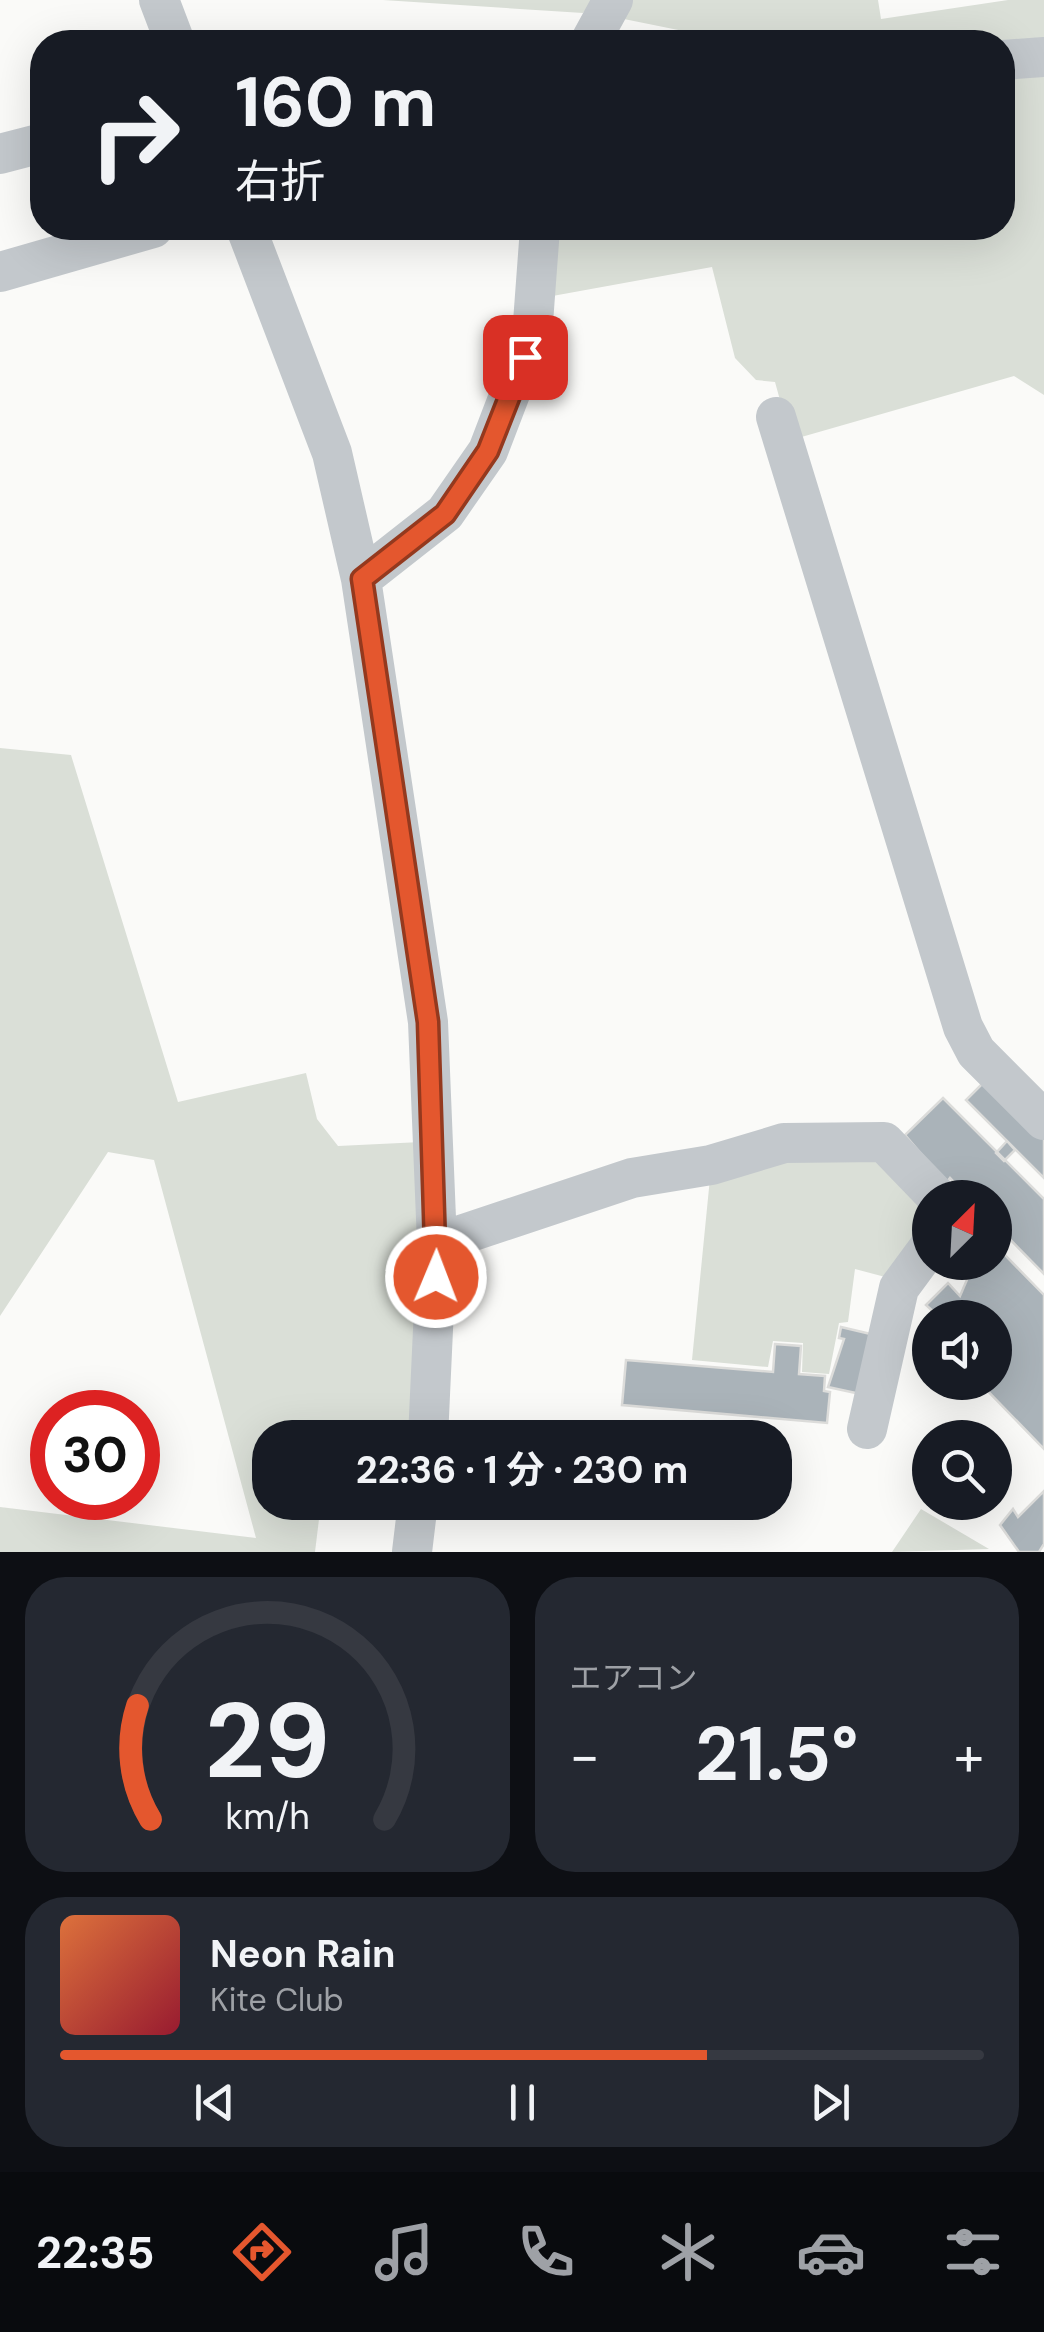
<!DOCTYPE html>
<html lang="ja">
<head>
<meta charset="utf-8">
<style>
  :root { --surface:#171b24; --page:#242831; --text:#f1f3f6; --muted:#9ea1a6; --line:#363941; --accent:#e4572e }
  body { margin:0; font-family:"DM Sans","Noto Sans JP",sans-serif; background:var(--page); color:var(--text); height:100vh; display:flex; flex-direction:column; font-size:38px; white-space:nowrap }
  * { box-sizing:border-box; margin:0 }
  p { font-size:32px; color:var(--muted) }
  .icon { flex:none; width:55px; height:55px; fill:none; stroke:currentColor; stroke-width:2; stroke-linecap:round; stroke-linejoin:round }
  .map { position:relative; height:1552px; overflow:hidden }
  .panel { display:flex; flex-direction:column; gap:25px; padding:25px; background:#0d0f14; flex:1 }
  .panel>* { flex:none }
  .banner { position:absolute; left:30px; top:30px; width:985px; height:210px; border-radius:40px; box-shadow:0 10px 40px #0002; background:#171b24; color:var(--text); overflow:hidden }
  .needle { width:65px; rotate:24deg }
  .fabs { position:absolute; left:912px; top:1180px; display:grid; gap:20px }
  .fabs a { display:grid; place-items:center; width:100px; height:100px; border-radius:50%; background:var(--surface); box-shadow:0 10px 40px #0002; font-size:50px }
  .speed { position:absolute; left:30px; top:1390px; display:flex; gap:20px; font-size:50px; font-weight:700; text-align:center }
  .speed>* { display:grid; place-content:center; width:130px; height:130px; border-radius:50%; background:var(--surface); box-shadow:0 10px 40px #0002; line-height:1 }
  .speed .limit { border:15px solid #d22; background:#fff; color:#111 }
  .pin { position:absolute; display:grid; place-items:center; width:85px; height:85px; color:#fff; margin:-42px; border-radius:20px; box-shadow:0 5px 15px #0006 }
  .me { position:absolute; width:110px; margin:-55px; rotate:1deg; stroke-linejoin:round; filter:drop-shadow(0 0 8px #0008) }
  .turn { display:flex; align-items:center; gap:35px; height:210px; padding:0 40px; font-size:45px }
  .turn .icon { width:130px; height:130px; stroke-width:2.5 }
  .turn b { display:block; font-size:70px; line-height:85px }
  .big { font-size:75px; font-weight:700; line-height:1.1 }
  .panel .card { flex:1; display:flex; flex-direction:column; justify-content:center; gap:15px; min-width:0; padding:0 35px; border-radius:40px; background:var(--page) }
  .panel .dial { align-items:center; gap:0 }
  .dial svg { height:260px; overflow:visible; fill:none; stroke:var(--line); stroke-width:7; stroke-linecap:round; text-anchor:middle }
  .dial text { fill:var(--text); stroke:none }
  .song { display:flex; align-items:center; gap:30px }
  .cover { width:120px; height:120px; border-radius:15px; background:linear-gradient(135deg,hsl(20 70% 55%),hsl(350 70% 35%)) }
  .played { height:10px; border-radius:5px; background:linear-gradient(90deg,var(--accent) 70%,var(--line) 70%) }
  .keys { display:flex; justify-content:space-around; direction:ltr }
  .heat { display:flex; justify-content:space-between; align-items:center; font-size:55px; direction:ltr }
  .panel .tiles { flex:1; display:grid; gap:25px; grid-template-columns:1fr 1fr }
  .card:last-child { grid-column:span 2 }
  .trip { position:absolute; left:252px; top:1420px; width:540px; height:100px; border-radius:40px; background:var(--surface); box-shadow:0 10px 40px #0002; font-weight:700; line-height:100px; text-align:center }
  .menu { display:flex; height:160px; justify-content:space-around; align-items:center; background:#090b0e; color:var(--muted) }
  .menu .icon { width:70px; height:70px }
  .menu .active { color:var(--accent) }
  .menu b { font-size:45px; color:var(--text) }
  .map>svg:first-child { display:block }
  .green { fill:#dadfd7 }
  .building { fill:#aab3b9; stroke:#dcdcda; stroke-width:2.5 }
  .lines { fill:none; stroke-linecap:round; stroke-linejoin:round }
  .minor { stroke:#c3c8cc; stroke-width:40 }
  .route-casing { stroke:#94391e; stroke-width:25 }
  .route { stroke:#e4572e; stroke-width:18 }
</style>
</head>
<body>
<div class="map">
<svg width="1044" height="1552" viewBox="0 0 1044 1552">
  <rect width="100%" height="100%" fill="#fafaf8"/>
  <!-- green -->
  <path class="green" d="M383,0H595L583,13Z
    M624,0H878L881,19L1008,0H1044V41L718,42V38L609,16Z
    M1044,71V395L1014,376L791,440L775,382L756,380L735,358L712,267L547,297L552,228H1002L1003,74Z
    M0,748L71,755L178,1102L306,1073L317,1119L338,1146L421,1142L415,1402L404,1437L270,1438V1502L321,1503L315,1552H0V1507L256,1538L154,1160L108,1152L0,1316Z
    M867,1149L930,1203V1234L889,1278L855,1269L848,1322L839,1323L829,1374L802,1372L803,1343L773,1341L768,1367L692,1360L710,1178L783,1152Z
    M921,1509L989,1549L892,1552Z"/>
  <!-- building -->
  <path class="building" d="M988,1078L1044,1135V1178L966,1100Z
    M943,1098L1044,1199V1274L995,1224V1198H969L950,1178L946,1183L905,1135Z
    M1007,1141L1015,1150L1004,1161L996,1153Z
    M1002,1252L1044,1295V1449L979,1382H995V1318H932L936,1314L926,1305L948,1283L960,1296L972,1268L995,1262Z
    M841,1327L879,1336L865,1395L828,1387L844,1339L839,1338Z
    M775,1344L801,1346L799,1374L825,1376L824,1391L830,1392L827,1423L622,1405L626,1360L773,1372Z
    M628,1422L729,1430L728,1438H627Z
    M1044,1491V1544L1039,1552H1019L1000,1525L1013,1509L1018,1517Z"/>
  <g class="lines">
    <!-- minor -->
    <path class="minor" d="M159,0L175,42
      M590,42L613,0
      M1002,60L1044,57
      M0,154L42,143
      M246,228L332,453L361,579L428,1022L437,1243L428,1438
      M0,272L153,228
      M776,417L963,1027L976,1052L1044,1120
      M361,579L445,513L488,451L532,336L540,228
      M437,1243L632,1178L711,1165L784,1143L884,1142L938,1198
      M867,1429L899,1288L930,1246
      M412,1552L418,1502"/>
  </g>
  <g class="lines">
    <!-- route casing -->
    <g class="route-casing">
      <path id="route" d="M436,1277L428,1022L362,579L445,514L488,451L525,357"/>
    </g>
    <!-- route -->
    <use href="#route" class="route"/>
  </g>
</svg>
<div class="fabs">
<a><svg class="needle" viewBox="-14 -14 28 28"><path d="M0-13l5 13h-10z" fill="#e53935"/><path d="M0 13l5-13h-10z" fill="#9ea1a6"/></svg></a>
<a><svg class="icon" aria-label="sound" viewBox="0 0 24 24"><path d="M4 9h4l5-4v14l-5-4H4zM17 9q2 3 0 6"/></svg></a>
<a><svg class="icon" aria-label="search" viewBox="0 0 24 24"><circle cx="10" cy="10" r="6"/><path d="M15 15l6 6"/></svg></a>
</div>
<div class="speed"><div class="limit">30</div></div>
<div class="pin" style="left:525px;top:357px;background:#d93025"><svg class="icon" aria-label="arrive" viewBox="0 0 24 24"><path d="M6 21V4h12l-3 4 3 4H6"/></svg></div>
<svg class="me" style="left:436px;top:1277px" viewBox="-20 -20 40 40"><circle r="17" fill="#e4572e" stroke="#fff" stroke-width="3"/><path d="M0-11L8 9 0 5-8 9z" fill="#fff"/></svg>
<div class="trip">22:36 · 1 分 · 230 m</div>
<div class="banner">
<div class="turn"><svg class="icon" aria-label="right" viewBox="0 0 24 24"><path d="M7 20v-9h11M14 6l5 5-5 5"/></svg><div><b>160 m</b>右折</div></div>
</div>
</div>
<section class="panel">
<div class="tiles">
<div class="card dial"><svg viewBox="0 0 100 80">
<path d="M14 69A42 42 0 1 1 86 69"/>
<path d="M14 69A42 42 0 0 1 10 34" stroke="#e4572e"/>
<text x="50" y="56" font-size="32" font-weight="700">29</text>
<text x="50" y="72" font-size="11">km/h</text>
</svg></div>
<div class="card"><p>エアコン</p>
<div class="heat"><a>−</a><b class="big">21.5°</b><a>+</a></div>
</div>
<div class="card">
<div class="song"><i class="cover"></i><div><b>Neon Rain</b><p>Kite Club</p></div></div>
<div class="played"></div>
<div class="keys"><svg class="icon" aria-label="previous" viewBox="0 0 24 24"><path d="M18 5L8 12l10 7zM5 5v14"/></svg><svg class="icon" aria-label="pause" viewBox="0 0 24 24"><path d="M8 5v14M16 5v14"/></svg><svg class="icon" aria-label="next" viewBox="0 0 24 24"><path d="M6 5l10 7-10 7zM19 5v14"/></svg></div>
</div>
</div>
</section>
<nav class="menu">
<b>22:35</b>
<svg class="icon active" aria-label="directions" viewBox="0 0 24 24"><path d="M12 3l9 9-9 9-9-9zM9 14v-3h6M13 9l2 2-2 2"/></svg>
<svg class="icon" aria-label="music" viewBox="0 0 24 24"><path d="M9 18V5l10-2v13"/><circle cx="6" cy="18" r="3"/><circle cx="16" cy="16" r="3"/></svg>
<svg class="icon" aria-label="phone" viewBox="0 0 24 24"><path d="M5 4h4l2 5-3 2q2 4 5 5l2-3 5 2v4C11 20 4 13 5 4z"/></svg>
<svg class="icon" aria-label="climate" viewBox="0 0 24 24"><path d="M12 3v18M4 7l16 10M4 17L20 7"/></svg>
<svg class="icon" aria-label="car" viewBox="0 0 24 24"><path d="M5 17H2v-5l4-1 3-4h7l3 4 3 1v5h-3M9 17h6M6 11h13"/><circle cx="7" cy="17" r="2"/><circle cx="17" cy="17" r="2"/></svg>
<svg class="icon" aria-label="filters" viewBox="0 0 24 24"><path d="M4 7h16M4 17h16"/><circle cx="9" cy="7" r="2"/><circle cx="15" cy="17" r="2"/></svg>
</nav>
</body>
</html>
